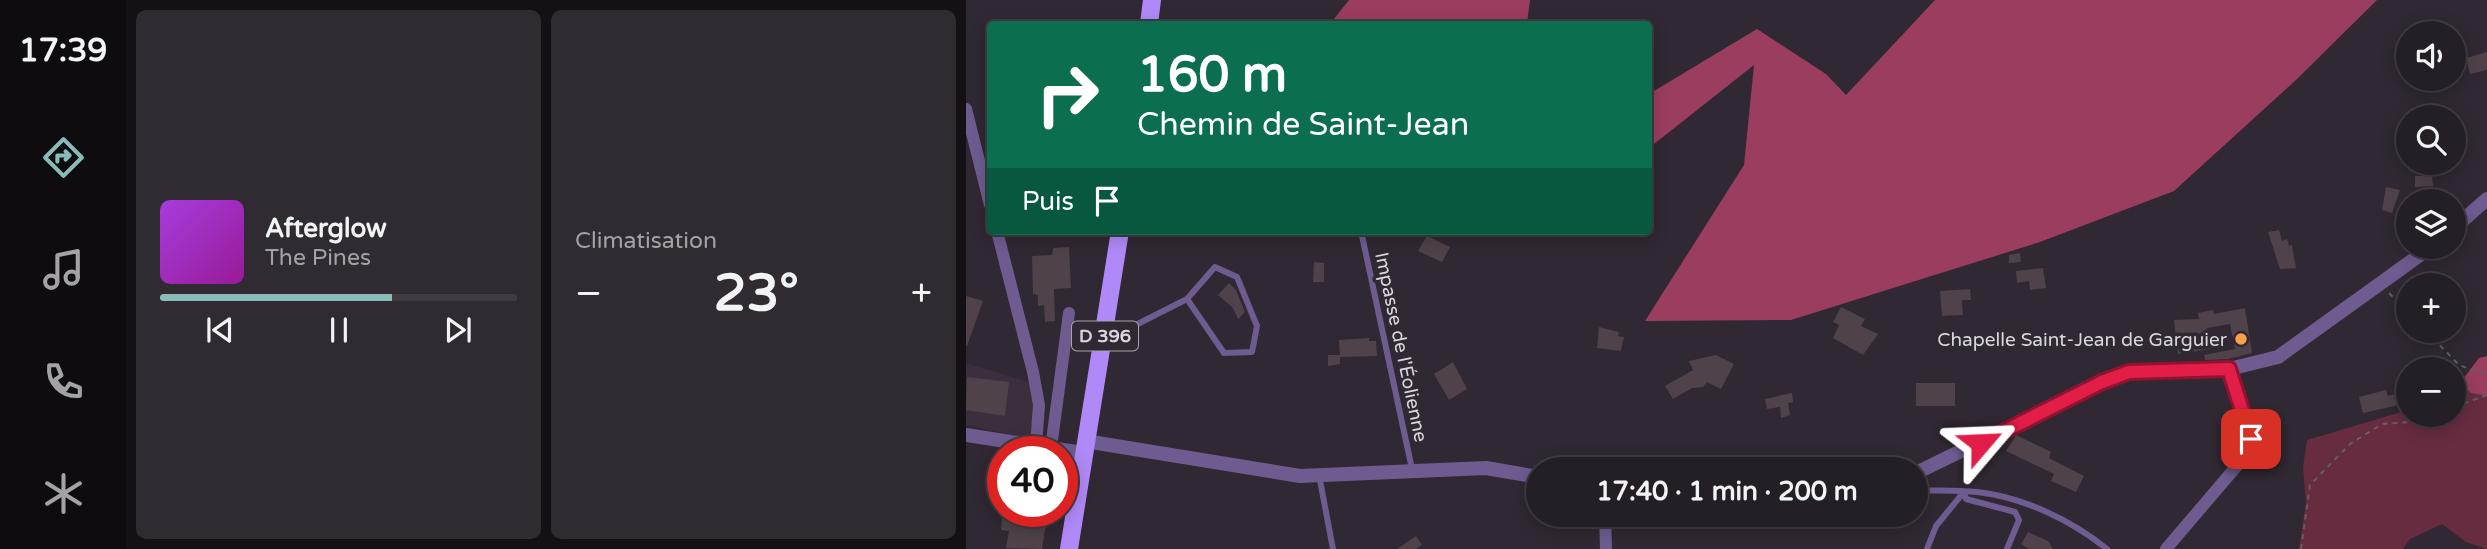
<!DOCTYPE html>
<html lang="fr">
<head>
<meta charset="utf-8">
<style>
  :root { --surface:#241e26; --page:#302b32; --text:#f1f3f6; --muted:#a3a2a7; --line:#413c43; --accent:#8bbbb9 }
  body { margin:0; font-family:"Varela Round",sans-serif; background:var(--page); color:var(--text); height:100vh; display:flex; flex-direction:column; font-size:26px; white-space:nowrap }
  * { box-sizing:border-box; margin:0 }
  p { font-size:23px; color:var(--muted) }
  .icon { flex:none; width:38px; height:38px; fill:none; stroke:currentColor; stroke-width:2; stroke-linecap:round; stroke-linejoin:round }
  .map { position:relative; flex:1; overflow:hidden }
  .panel { display:flex; flex-direction:column; gap:10px; padding:10px; background:#141015; width:840px }
  .panel>* { flex:none }
  .banner { position:absolute; left:21px; top:21px; width:665px; height:214px; border-radius:7px; box-shadow:0 4px 18px #0003,0 0 0 2px var(--line); background:#0b6e4f; color:#fff; overflow:hidden }
  .tools { position:absolute; left:1430px; top:21px; display:grid; gap:14px }
  .tools a { display:grid; place-items:center; width:70px; height:70px; border-radius:50%; background:var(--surface); box-shadow:0 4px 18px #0003,0 0 0 2px var(--line); font-size:35px }
  .speed { position:absolute; left:21px; top:436px; display:flex; gap:14px; font-size:35px; font-weight:700; text-align:center }
  .speed>* { display:grid; place-content:center; width:91px; height:91px; border-radius:50%; background:var(--surface); box-shadow:0 4px 18px #0003,0 0 0 2px var(--line); line-height:1 }
  .speed .limit { border:10px solid #d22; background:#fff; color:#111 }
  .pin { position:absolute; display:grid; place-items:center; width:60px; height:60px; color:#fff; margin:-30px; border-radius:14px; box-shadow:0 4px 10px #0006 }
  .me { position:absolute; width:77px; margin:-38px; rotate:64deg; stroke-linejoin:round; filter:drop-shadow(0 0 5px #0008) }
  .turn { display:flex; align-items:center; gap:24px; height:147px; padding:0 35px; font-size:32px }
  .turn .icon { width:91px; height:91px; stroke-width:2.5 }
  .turn b { display:block; font-size:49px; line-height:60px }
  .then { display:flex; align-items:center; height:66px; padding:0 35px; background:#0003; gap:14px; font-size:26px }
  .big { font-size:52px; font-weight:700; line-height:1.1 }
  .panel .card { flex:1; display:flex; flex-direction:column; justify-content:center; gap:10px; min-width:0; padding:0 24px; border-radius:10px; background:var(--page) }
  .song { display:flex; align-items:center; gap:21px }
  .cover { width:84px; height:84px; border-radius:10px; background:linear-gradient(135deg,hsl(280 70% 55%),hsl(300 70% 35%)) }
  .played { height:7px; border-radius:4px; background:linear-gradient(90deg,var(--accent) 65%,var(--line) 65%) }
  .keys { display:flex; justify-content:space-around; direction:ltr }
  .heat { display:flex; justify-content:space-between; align-items:center; font-size:38px; direction:ltr }
  .panel .tiles { flex:1; display:grid; gap:10px; grid-template-columns:repeat(2,1fr) }
  .trip { position:absolute; left:560px; top:457px; width:402px; height:70px; border-radius:35px; background:var(--surface); box-shadow:0 4px 18px #0003,0 0 0 2px var(--line); font-weight:700; line-height:70px; text-align:center }
  main { display:flex; flex:1; min-height:0 }
  .menu { display:flex; flex-direction:column; width:126px; justify-content:space-around; align-items:center; background:#0e0c0f; color:var(--muted) }
  .menu .icon { width:49px; height:49px }
  .menu .selected { color:var(--accent) }
  .menu b { font-size:32px; color:var(--text) }
  .map>svg:first-child { display:block }
  .built { fill:#3b2f3e }
  .green { fill:#672c40 }
  .forest { fill:#9b3d5f }
  .building { fill:#4f424a }
  .lines { fill:none; stroke-linecap:round; stroke-linejoin:round }
  .path { stroke:#655e67; stroke-width:2; stroke-dasharray:5 5; stroke-linecap:butt }
  .service { stroke:#6e5c91; stroke-width:6 }
  .minor { stroke:#6e5c91; stroke-width:12 }
  .tertiary { stroke:#6e5c91; stroke-width:14 }
  .primary { stroke:#b089f8; stroke-width:18 }
  .route-casing { stroke:#92132f; stroke-width:18 }
  .route { stroke:#e11d48; stroke-width:12 }
  .poi-dot { fill:#f8a04b; stroke:#302832; stroke-width:2.5 }
  .labels { text-anchor:middle; stroke-width:7; stroke-linejoin:round; paint-order:stroke }
  .shield { fill:#302832; stroke:#a8a2aa; stroke-width:2 }
  .shield-label { font-size:18px; font-weight:bold; fill:#dbd6dd }
  .poi-label { font-size:19px; fill:#dbd6dd; stroke:#302832; text-anchor:end }
  .street-label { font-size:19px; fill:#dbd6dd; stroke:#302832 }
</style>
</head>
<body>
<main>
<nav class="menu">
<b>17:39</b>
<svg class="icon selected" aria-label="directions" viewBox="0 0 24 24"><path d="M12 3l9 9-9 9-9-9zM9 14v-3h6M13 9l2 2-2 2"/></svg>
<svg class="icon" aria-label="music" viewBox="0 0 24 24"><path d="M9 18V5l10-2v13"/><circle cx="6" cy="18" r="3"/><circle cx="16" cy="16" r="3"/></svg>
<svg class="icon" aria-label="phone" viewBox="0 0 24 24"><path d="M5 4h4l2 5-3 2q2 4 5 5l2-3 5 2v4C11 20 4 13 5 4z"/></svg>
<svg class="icon" aria-label="climate" viewBox="0 0 24 24"><path d="M12 3v18M4 7l16 10M4 17L20 7"/></svg>
</nav>
<section class="panel">
<div class="tiles">
<div class="card">
<div class="song"><i class="cover"></i><div><b>Afterglow</b><p>The Pines</p></div></div>
<div class="played"></div>
<div class="keys"><svg class="icon" aria-label="previous" viewBox="0 0 24 24"><path d="M18 5L8 12l10 7zM5 5v14"/></svg><svg class="icon" aria-label="pause" viewBox="0 0 24 24"><path d="M8 5v14M16 5v14"/></svg><svg class="icon" aria-label="next" viewBox="0 0 24 24"><path d="M6 5l10 7-10 7zM19 5v14"/></svg></div>
</div>
<div class="card"><p>Climatisation</p>
<div class="heat"><a>−</a><b class="big">23°</b><a>+</a></div>
</div>
</div>
</section>
<div class="map">
<svg width="1521" height="549" viewBox="0 0 1521 549">
  <rect width="100%" height="100%" fill="#302832"/>
  <!-- built -->
  <path class="built" d="M0,363L63,382L68,414L65,439L0,425Z"/>
  <!-- green -->
  <path class="green" d="M1494,383L1505,393L1521,396V549L1500,542L1476,524L1444,539L1437,549H1333L1340,503L1337,467L1341,440L1442,410V415H1488V387Z"/>
  <!-- forest -->
  <path class="forest" d="M383,0H564L561,24H364Z
    M969,0H1411L1330,80L1208,191L1074,242L825,320L679,321L778,165L788,65L683,148V94L791,29L860,74L880,95Z
    M1521,356V396L1505,393L1494,383L1513,358Z"/>
  <!-- building -->
  <path class="building" d="M1521,52V70L1504,74L1500,58Z
    M1449,176H1466L1467,186L1449,187Z
    M1420,187L1434,190L1426,213L1416,210Z
    M1313,230L1316,241L1321,239L1323,246L1326,245L1330,268L1314,269L1302,232Z
    M461,236L484,247L476,262L452,251Z
    M103,247L105,288L88,289L89,321L79,322L78,305L72,306V295L67,294L66,256L86,255L87,248Z
    M1054,253L1055,262L1043,263V255Z
    M348,262L358,263V282H347Z
    M1077,268L1080,288L1064,290L1063,281L1051,283L1050,271Z
    M263,283L270,290L279,312L272,319L267,308L252,295Z
    M1004,289L1005,300H996L997,315L976,316L974,291Z
    M0,296L17,301L1,346H0Z
    M875,307L899,319L895,326L912,334L897,355L867,338L873,325L867,322Z
    M1279,308L1286,353L1262,359L1239,360L1238,355L1269,349L1264,324L1241,328L1244,349L1212,354L1208,320L1233,319L1232,313L1247,310L1248,314Z
    M633,327L653,332L652,336L658,337L655,351L631,348Z
    M403,338V341H410L411,356L374,357L373,340Z
    M362,355H374V364L362,366Z
    M750,355L768,364L755,389L741,382L737,387L726,388L707,399L699,386L727,370L723,361Z
    M487,362L501,389L483,400L468,374Z
    M1,377L43,382L39,416L0,410Z
    M950,383H989V406H950Z
    M1420,390L1422,396L1430,394L1433,405L1397,413L1393,397Z
    M826,393L827,402L822,403L824,415L815,418L814,407L801,409L799,399Z
    M1050,435L1085,452L1083,458L1118,476L1110,492L1085,481L1088,474L1040,451Z
    M37,511H82L76,549L40,548L43,531L35,530Z
    M1062,532L1082,541L1087,549H1063L1055,544Z
    M450,536L456,545L450,549H431Z"/>
  <g class="lines">
    <!-- path -->
    <path class="path" d="M1423,293L1442,312
      M1460,331L1493,365L1515,373L1521,371
      M1488,407L1521,395
      M1335,549L1344,485L1384,444L1416,424L1444,422L1465,415"/>
    <!-- service -->
    <path class="service" d="M395,231L446,469
      M249,267L271,277L291,326L286,352L258,353L221,299Z
      M138,341L221,299
      M353,475L367,549
      M950,490C970,491 991,490 1011,492C1057,497 1105,520 1141,549
      M998,492L1000,499L1049,512L1053,520L1041,549
      M961,549L970,526L997,493"/>
    <!-- minor -->
    <path class="minor" d="M0,109L24,205
      M31,231L67,372L73,405L70,446
      M85,448L103,313
      M639,514L640,549
      M1200,549L1281,454L1285,439L1263,369"/>
    <!-- tertiary -->
    <path class="tertiary" d="M1488,228L1521,199
      M0,435L117,453
      M119,441L334,476L520,468L572,477
      M950,473L1136,382L1163,372L1263,369L1312,357L1465,247"/>
    <!-- primary -->
    <path class="primary" d="M183,24L186,0
      M103,549L154,231"/>
  </g>
  <g class="lines">
    <!-- route casing -->
    <g class="route-casing">
      <path id="route" d="M1015,443L1136,382L1163,372L1263,369L1285,439"/>
    </g>
    <!-- route -->
    <use href="#route" class="route"/>
  </g>
  <!-- markers -->
  <circle class="poi-dot" cx="1275" cy="339" r="7"/>
  <g class="labels">
    <!-- shield labels -->
    <rect class="shield" x="106" y="321.5" width="66" height="29" rx="5"/>
    <g class="shield-label">
      <text x="139" y="342">D 396</text>
    </g>
    <!-- poi labels -->
    <g class="poi-label">
      <text x="1261" y="346">Chapelle Saint-Jean de Garguier</text>
    </g>
    <!-- street labels -->
    <g class="street-label">
      <text transform="translate(436 347) rotate(78)" y="7">Impasse de l'Éolienne</text>
    </g>
  </g>
</svg>
<div class="tools">
<a><svg class="icon" aria-label="sound" viewBox="0 0 24 24"><path d="M4 9h4l5-4v14l-5-4H4zM17 9q2 3 0 6"/></svg></a>
<a><svg class="icon" aria-label="search" viewBox="0 0 24 24"><circle cx="10" cy="10" r="6"/><path d="M15 15l6 6"/></svg></a>
<a><svg class="icon" aria-label="layers" viewBox="0 0 24 24"><path d="M12 4l9 5-9 5-9-5zM3 14l9 5 9-5"/></svg></a>
<a>+</a>
<a>−</a>
</div>
<div class="speed"><div class="limit">40</div></div>
<div class="pin" style="left:1285px;top:439px;background:#d93025"><svg class="icon" aria-label="arrive" viewBox="0 0 24 24"><path d="M6 21V4h12l-3 4 3 4H6"/></svg></div>
<svg class="me" style="left:1015px;top:443px" viewBox="-20 -20 40 40"><path d="M0-17L14 15 0 8-14 15z" fill="#e11d48" stroke="#fff" stroke-width="4"/></svg>
<div class="trip">17:40 · 1 min · 200 m</div>
<div class="banner">
<div class="turn"><svg class="icon" aria-label="right" viewBox="0 0 24 24"><path d="M7 20v-9h11M14 6l5 5-5 5"/></svg><div><b>160 m</b>Chemin de Saint-Jean</div></div>
<div class="then">Puis<svg class="icon" aria-label="arrive" viewBox="0 0 24 24"><path d="M6 21V4h12l-3 4 3 4H6"/></svg></div>
</div>
</div>
</main>
</body>
</html>
